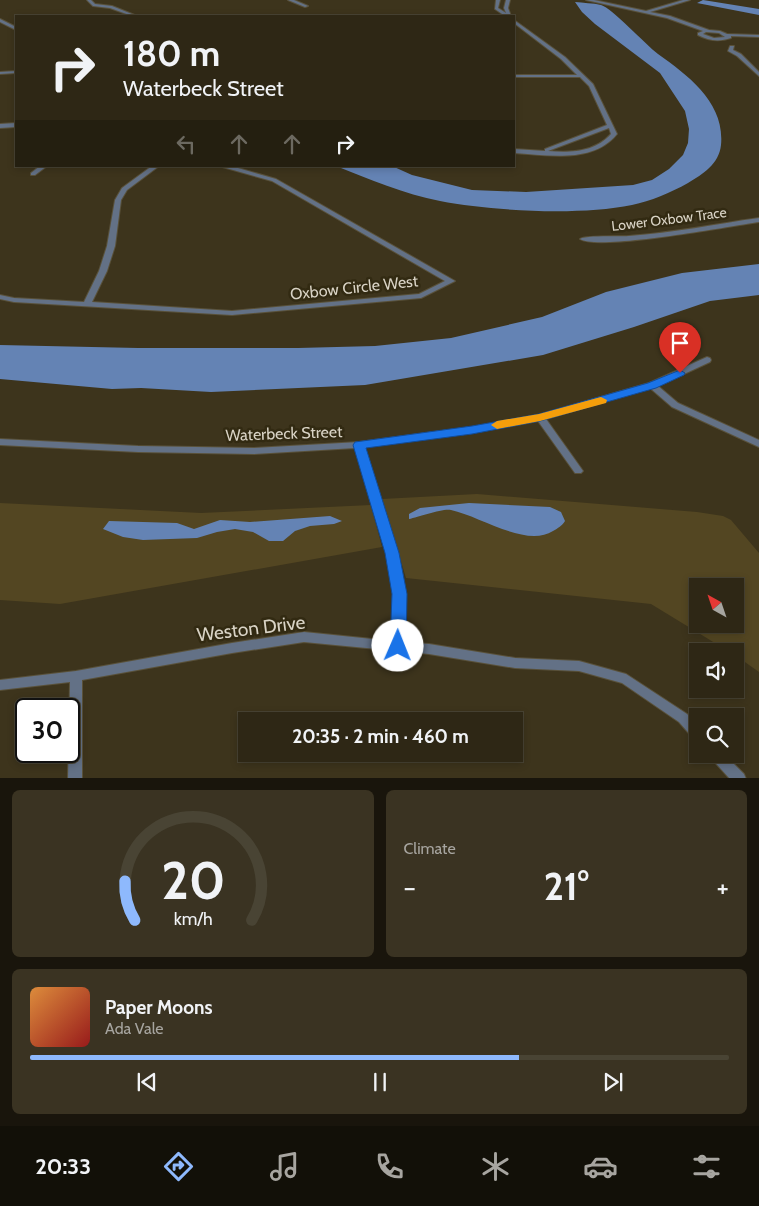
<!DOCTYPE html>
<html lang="en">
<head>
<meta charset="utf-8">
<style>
  :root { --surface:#2e2715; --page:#3a3322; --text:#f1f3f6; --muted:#a7a5a0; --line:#494434; --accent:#8eb9fd }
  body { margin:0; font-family:Cabin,sans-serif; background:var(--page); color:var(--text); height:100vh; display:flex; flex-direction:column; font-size:19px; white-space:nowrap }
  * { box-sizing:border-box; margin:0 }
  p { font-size:16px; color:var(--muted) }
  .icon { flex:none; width:28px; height:28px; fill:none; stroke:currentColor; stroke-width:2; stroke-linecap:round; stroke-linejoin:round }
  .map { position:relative; height:778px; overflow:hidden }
  .details { display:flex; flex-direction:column; gap:12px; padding:12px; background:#19150c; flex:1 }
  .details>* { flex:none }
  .guide { position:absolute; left:15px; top:15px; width:500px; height:152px; border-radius:0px; box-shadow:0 2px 8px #0003,0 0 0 1px var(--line); background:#2e2715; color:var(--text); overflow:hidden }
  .needle { width:32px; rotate:320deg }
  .controls { position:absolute; left:689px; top:578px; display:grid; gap:10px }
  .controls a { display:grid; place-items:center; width:55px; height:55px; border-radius:0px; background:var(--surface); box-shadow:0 2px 8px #0003,0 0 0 1px var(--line); font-size:25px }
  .speed { position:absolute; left:15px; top:698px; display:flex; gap:10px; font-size:25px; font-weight:700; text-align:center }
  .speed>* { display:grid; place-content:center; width:65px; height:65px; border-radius:50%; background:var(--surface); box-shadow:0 2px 8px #0003,0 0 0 1px var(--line); line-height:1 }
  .speed .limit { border:2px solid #111; border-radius:8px; background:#fff; color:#111 }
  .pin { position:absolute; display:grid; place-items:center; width:42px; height:42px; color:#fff; margin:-51px -21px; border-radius:50% 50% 50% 0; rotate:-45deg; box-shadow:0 0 5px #0007 }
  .pin .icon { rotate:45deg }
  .me { position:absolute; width:55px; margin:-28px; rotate:1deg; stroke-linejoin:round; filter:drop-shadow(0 0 4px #0008) }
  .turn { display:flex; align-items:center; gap:18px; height:105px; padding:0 25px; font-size:22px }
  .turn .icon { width:65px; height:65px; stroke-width:2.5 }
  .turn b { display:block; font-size:35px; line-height:42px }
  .lanes { display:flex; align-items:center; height:48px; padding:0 25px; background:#0003; justify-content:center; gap:25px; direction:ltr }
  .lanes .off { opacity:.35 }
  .big { font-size:38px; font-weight:700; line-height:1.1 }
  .details .widget { flex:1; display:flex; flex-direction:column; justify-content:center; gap:8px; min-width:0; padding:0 18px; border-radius:8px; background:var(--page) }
  .details .dial { align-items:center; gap:0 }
  .dial svg { height:130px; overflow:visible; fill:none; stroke:var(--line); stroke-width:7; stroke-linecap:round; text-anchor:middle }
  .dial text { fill:var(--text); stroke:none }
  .song { display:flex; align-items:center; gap:15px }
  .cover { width:60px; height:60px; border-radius:8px; background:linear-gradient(135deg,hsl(30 70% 55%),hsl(0 70% 35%)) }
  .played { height:5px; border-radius:2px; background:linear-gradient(90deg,var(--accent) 70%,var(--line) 70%) }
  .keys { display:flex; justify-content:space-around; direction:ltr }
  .heat { display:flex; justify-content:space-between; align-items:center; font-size:28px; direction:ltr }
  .details .tiles { flex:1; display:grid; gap:12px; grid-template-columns:1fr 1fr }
  .widget:last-child { grid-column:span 2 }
  .trip { position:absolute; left:238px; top:712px; width:285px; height:50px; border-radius:0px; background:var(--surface); box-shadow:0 2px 8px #0003,0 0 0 1px var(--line); font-weight:700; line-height:50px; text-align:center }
  .menu { display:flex; height:80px; justify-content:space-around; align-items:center; background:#121008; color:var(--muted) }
  .menu .icon { width:35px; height:35px }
  .menu .active { color:var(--accent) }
  .menu b { font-size:22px; color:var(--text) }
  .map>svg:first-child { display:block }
  .green { fill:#534622; fill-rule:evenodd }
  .water { fill:#6483b4 }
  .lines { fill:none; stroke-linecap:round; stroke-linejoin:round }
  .minor-casing { stroke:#59513a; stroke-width:2 }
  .minor { fill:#637186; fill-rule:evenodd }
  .route { fill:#1a73e8; stroke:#114b97 }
  .slow { fill:#f59e0b }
  .labels { text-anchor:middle; stroke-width:5; stroke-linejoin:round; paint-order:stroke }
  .far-street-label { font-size:14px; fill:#d9d3c5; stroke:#322a12 }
  .street-label { font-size:16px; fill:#d9d3c5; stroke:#322a12 }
  .near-street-label { font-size:19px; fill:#d9d3c5; stroke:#322a12 }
</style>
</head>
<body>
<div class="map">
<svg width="759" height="779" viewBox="0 0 759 779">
  <rect width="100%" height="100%" fill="#3d341c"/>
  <!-- green -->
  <path class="green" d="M477,494L697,512L723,516L731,520L759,553V672L735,655V651H728L651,604L406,578L382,499ZM698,586H735V624H698Z
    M0,503L201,513L371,505L382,547L60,604L0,600Z"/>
  <!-- water -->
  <path class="water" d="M703,0L759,9V15L697,3Z
    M575,2C583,3 593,3 601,5C612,8 645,44 658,54C689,76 725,103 721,145C719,164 703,174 688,183C670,193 651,201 632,205C578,216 493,211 440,201C404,194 369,179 336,166H392L412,175L472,190L526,192L633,185L652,180L669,169L683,155L688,143L689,129L685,111L660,73L595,24L582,12Z
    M759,264V295L710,301L634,327L543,355L365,385L211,392L141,388L112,389L0,379V345L138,348H298L375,346L451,338L542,317L606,292L682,273Z
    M469,503L550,507L561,512L565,521C562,526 558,528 553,531C526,548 480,516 451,510C443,508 419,517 409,519V514L420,508Z
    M330,516L342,521L334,524L310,526L295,531L283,541H269L253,532L235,529L217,532L197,538L143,540L123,537L103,529L109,521L177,523L194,529L220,520L250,522Z"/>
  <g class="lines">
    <!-- minor casing -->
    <g class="minor-casing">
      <path id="minor" d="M87,0H91L95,4L112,6L137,16H132L110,8L93,6Z
        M288,0H294L308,6L305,7Z
        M496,0H500L498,8L506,13L504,8L506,0H510L508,8L511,16H505L495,9Z
        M586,0H594L646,11L683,0H690L650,12L670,16L709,30L720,31L727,34L759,35V37L731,36V38C719,42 709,41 698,35V33L703,31L667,18ZM706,32L719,33L725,37L714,38L703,34Z
        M0,19L16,27V30L0,22Z
        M514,20L565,57L593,84L617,134C593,164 547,155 514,153V149L545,151V149L607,125L589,86L580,77H514V75H577L561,59L514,23ZM609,128L611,134C595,152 571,153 548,151Z
        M730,46H734L733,50L741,54L759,72V76L737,56L728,51Z
        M16,71V73L0,74V72Z
        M16,123V127L0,128V124Z
        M40,166H47L35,175H31V173Z
        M152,166H159L127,190L121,200L115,246L107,271L92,302L232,311L419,294L445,281L272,181L219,166H231L276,179L455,281L421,298L232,315L14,302L0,299V295L14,298L84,302L99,271L107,246L115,200L122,188Z
        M759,218V222C731,226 598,251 580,239C586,235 619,237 629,236C673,233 716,224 759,218Z
        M707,357L710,358L711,360L710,362L658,386L678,403L759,440V447L672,407L650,388L546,419L583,471L581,473H575L538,421L472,433L364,447L397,553L405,594L404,642L429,644L515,658L579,661L626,674L687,714L698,725V740L693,738L679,722L622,683L579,671L515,668L429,654L304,642L232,653L82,680V779H68L70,682L0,690V680L76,671L232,643L304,632L392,641L393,594L387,553L355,448L254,454L138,452L0,445V439L138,446L254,448L359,442L472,427L539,415L649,383Z
        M710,754H724L744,774L746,779H730L711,758Z"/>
    </g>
    <!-- minor -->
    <use href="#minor" class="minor"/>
  </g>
  <!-- route -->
  <path class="route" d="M680,370L685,373L684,375L656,388L540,421L472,434L366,448L399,553L407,594L406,646L404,651L398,653L393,651L390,646L392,594L385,553L353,445L355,442L472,426L539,414L648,383Z"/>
  <!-- slow -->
  <path class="slow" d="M601,397L607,400L606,403L540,421L497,429L491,425L497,421L539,414Z"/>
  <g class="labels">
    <!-- far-street labels -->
    <g class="far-street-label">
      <text transform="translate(669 219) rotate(-7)" y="5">Lower Oxbow Trace</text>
    </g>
    <!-- street labels -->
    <g class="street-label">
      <text transform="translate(354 287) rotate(-6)" y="6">Oxbow Circle West</text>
      <text transform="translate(284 433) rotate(-2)" y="6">Waterbeck Street</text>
    </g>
    <!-- near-street labels -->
    <g class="near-street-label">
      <text transform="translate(251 628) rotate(-7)" y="7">Weston Drive</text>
    </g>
  </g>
</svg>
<div class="controls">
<a><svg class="needle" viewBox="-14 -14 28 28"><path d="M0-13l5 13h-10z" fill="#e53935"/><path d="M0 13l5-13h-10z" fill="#a7a5a0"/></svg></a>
<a><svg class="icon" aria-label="sound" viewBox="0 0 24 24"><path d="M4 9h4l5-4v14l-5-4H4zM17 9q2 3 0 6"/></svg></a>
<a><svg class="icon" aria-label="search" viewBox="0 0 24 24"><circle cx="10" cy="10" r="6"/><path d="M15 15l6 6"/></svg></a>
</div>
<div class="speed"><div class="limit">30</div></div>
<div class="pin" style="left:680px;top:373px;background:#d93025"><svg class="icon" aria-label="arrive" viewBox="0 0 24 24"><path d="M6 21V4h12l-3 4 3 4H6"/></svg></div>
<svg class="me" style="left:398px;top:646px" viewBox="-20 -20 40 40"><circle r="19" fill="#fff"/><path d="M0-13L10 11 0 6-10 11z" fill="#1a73e8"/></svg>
<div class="trip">20:35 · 2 min · 460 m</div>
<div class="guide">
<div class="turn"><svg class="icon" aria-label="right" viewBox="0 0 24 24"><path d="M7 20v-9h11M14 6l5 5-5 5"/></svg><div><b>180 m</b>Waterbeck Street</div></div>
<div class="lanes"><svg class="icon off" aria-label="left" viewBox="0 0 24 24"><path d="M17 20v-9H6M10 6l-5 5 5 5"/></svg><svg class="icon off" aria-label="ahead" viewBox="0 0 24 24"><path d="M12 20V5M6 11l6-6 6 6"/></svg><svg class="icon off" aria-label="ahead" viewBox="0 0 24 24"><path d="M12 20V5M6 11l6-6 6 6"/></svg><svg class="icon" aria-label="right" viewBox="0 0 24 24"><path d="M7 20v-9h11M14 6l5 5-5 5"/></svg></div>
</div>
</div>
<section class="details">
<div class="tiles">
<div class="widget dial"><svg viewBox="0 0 100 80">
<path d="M14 69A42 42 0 1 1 86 69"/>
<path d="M14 69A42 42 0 0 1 8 45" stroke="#8eb9fd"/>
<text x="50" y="56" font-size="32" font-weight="700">20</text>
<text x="50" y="72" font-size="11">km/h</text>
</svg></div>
<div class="widget"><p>Climate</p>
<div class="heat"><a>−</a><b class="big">21°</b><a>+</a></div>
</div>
<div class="widget">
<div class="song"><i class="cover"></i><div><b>Paper Moons</b><p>Ada Vale</p></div></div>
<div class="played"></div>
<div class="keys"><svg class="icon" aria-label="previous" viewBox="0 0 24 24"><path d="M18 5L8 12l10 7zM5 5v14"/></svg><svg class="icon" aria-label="pause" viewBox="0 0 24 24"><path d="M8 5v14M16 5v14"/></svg><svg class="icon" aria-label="next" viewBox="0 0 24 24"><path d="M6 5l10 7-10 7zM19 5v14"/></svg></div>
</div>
</div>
</section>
<nav class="menu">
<b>20:33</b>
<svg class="icon active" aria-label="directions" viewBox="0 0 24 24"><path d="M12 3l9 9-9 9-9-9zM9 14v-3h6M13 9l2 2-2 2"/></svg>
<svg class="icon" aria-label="music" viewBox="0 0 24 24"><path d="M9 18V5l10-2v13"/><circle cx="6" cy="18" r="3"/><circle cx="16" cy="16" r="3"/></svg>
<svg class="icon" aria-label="phone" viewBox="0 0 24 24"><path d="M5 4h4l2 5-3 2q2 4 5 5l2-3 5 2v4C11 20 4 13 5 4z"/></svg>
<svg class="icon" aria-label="climate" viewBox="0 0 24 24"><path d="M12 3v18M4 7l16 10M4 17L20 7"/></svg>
<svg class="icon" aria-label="car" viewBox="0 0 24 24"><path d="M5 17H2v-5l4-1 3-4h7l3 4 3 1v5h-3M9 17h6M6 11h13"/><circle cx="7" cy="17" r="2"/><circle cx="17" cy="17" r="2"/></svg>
<svg class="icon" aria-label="filters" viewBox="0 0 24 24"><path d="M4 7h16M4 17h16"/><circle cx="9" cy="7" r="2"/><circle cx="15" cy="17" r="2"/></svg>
</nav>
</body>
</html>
